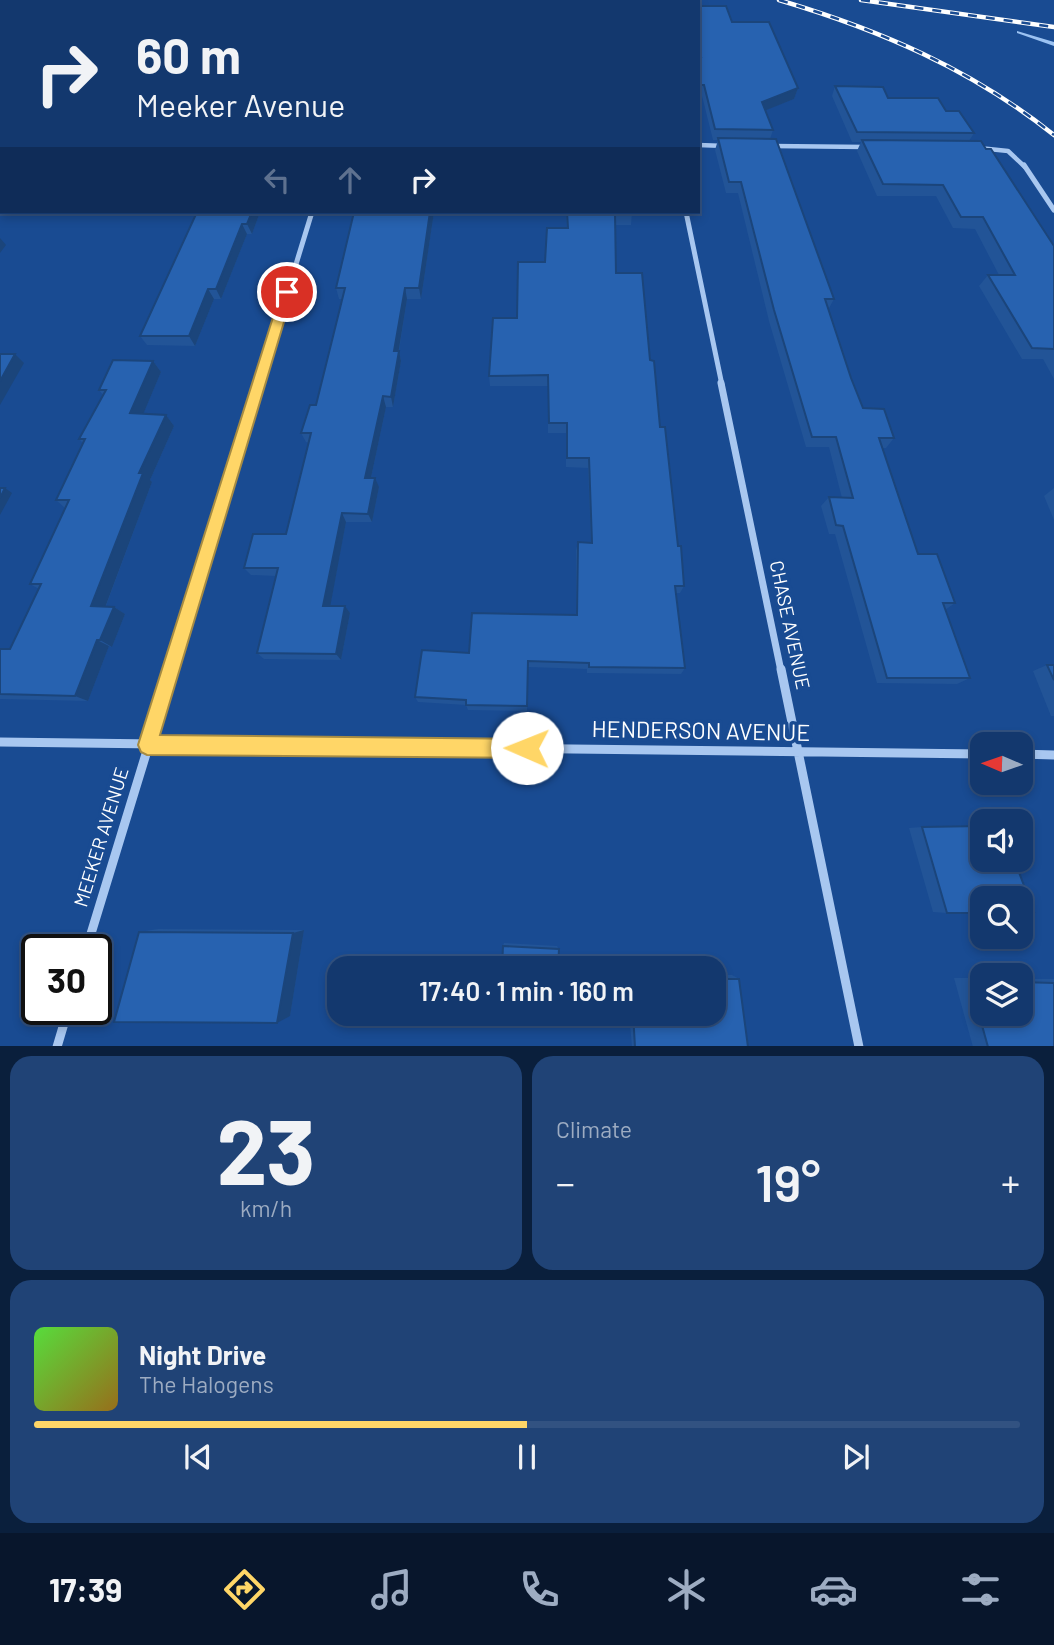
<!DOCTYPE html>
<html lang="en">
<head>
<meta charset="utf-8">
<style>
  :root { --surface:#13386e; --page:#204376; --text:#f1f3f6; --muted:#9dacc2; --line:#325281; --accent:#ffd667 }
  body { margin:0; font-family:Barlow,sans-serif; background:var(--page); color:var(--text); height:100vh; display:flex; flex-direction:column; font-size:26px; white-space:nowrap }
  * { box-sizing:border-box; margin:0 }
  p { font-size:23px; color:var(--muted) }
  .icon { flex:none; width:38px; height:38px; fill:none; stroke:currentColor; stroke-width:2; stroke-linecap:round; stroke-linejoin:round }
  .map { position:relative; height:1046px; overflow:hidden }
  .sheet { display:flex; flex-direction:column; gap:10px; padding:10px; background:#0a1f3c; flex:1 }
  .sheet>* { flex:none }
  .guide { position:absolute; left:0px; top:0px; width:700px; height:214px; box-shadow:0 4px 10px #0003,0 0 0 2px var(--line); background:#13386e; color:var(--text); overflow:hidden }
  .needle { width:46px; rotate:272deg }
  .fabs { position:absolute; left:970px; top:732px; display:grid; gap:14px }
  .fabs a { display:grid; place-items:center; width:63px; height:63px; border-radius:14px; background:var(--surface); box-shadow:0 4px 10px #0003,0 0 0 2px var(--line); font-size:35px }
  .speed { position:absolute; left:21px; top:934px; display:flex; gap:14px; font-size:35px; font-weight:700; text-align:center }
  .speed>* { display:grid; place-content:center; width:91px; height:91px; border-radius:50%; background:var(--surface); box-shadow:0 4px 10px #0003,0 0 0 2px var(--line); line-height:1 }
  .speed .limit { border:4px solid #111; border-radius:10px; background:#fff; color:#111 }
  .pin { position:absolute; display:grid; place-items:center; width:60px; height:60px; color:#fff; margin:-30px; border:4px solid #fff; border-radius:50%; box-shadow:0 2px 7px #0007 }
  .me { position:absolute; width:77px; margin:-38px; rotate:271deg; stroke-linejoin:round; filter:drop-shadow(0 0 5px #0008) }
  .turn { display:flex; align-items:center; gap:24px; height:147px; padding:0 21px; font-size:32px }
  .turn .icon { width:91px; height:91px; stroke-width:2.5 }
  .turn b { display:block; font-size:49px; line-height:60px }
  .lanes { display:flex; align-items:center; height:66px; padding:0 21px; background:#0003; justify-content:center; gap:35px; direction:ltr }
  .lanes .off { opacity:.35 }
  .big { font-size:52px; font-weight:600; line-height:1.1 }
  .sheet .widget { flex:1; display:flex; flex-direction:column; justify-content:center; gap:10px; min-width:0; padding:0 24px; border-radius:21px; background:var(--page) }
  .sheet .dial { align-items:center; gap:0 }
  .dial b { font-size:91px; line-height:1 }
  .song { display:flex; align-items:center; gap:21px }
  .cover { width:84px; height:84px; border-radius:10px; background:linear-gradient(135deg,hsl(110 70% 55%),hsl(40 70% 35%)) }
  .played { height:7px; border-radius:4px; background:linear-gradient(90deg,var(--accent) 50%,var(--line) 50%) }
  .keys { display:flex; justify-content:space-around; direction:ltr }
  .heat { display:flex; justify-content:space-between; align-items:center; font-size:38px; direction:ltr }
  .sheet .tiles { flex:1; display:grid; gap:10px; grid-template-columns:1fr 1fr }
  .widget:last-child { grid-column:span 2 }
  .trip { position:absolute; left:327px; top:956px; width:399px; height:70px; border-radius:21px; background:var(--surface); box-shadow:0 4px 10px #0003,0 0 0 2px var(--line); font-weight:600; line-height:70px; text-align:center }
  .menu { display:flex; height:112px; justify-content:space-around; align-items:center; background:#08162c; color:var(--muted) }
  .menu .icon { width:49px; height:49px }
  .menu .current { color:var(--accent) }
  .menu b { font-size:32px; color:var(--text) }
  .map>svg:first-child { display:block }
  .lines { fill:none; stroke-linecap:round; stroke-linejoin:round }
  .stream { fill:#9bc2f2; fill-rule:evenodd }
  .street-far3 { stroke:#a8c7f0; stroke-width:4.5 }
  .street-far2 { stroke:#a8c7f0; stroke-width:5 }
  .street-far1 { stroke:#a8c7f0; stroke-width:7 }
  .street { stroke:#a8c7f0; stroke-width:9 }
  .rail-casing { stroke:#fff; stroke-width:4.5 }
  .rail { stroke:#194b92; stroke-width:2.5; stroke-dasharray:9; stroke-linecap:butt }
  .wall { fill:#225497 }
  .shaded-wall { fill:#1b457b }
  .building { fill:#2762b0; stroke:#1b457b; stroke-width:2 }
  .route { fill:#ffd667; stroke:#a68b43; stroke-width:2 }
  .labels { text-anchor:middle; stroke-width:7; stroke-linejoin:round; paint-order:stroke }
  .street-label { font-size:19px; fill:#fff; stroke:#194b92 }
  .near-street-label { font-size:23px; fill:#fff; stroke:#194b92 }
</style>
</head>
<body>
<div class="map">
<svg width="1054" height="1047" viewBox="0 0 1054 1047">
  <rect width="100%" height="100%" fill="#194b92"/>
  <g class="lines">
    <!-- stream -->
    <path class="stream" d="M1017,31L1054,42V46L1017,33Z"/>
    <!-- street-far3 -->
    <path class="street-far3" d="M106,2L108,0
      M0,131L2,129
      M698,145L726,146
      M772,146L866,147
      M979,148L1008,151L1025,167"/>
    <!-- street-far2 -->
    <path class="street-far2" d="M1024,165L1054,210
      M686,212L722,385
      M259,385L312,212"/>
    <!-- street-far1 -->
    <path class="street-far1" d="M721,383L781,671
      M171,671L260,383"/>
    <!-- street -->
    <path class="street" d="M781,669L859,1047
      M0,742L982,754
      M1020,754L1054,755
      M86,950L172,669
      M57,1047L68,1010"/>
    <!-- rail casing -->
    <g class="rail-casing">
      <path id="rail" d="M779,0C880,30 971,69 1054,135
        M861,0L1054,27"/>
    </g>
    <!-- rail -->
    <use href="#rail" class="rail"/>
  </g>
  <!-- wall -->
  <path class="wall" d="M698,6L732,22L798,88L794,99L765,110L773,130L770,139L834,299L828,310L851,378L863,408L894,438L886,448H882L918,554L955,603L945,610L970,678L957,684L877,683L835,534H829L821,506L829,497L842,498L829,447H806L769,321L738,193H726L715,150L718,140H713L702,96H698Z
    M835,86L946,111L974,133L969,141L1054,246V379L1043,359H1022L979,286L988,275H999L975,229L953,228L936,196H877L857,151L861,142H852L832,96Z
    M197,212H260L252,234H247L221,299H214L195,346L147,345L140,336Z
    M354,212H434L421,299H407L399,351L401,361L393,407H386L371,478L379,487L372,522H346L330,606H345L350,613L341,660L264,659L257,653L276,576L251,575L244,568L286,534L309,443L306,442L301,433L316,405L342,299H339L336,288Z
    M566,212H632L631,225H615L616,273L650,360L684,586L680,593H676L685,668L681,674L587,673V669L528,667L527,711L468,710L466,705L418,702L415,697L469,653L576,615V550L578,542L591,543L588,468L566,467V433H548V386H490L489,376L545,262L567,228Z
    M153,361L161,372L143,414L166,415L174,426L150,480L152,482L106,606L114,607L125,614L112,647L109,646L88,701L0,699V649H10L39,589L30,584L65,508L56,500L83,443L79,439L103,395L99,390Z
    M1054,488V520L1044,496Z
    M1047,665H1054V716H1051L1033,671Z
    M922,827L947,913L933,912L909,828Z
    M158,929L304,930L290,1016L139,932Z
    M504,943L557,946L559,949L503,946Z
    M714,975H732L739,979L748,1047H632L629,1013H714Z
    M954,978H982V1013H1020V979H1054V1047H973Z"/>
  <!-- shaded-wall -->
  <path class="shaded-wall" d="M2,48V66L0,68V50Z
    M798,88L794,99L759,113L762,102Z
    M252,212H260L252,234L247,224Z
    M430,212H434L421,299L419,288Z
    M242,224L247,234L221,299L216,289Z
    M0,238L6,245L0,253Z
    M405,288L407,299L397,361L394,351Z
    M208,289L214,299L195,346L189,336Z
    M399,351L401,361L393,407L391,397Z
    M15,354L24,363L0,405V381Z
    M153,361L161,372L139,424L130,413Z
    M383,396L386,407L369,487L365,478Z
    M166,415L174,426L150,480L152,482L103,613L91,606L139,473Z
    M375,478L379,487L372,522L368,514Z
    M5,488L12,493L0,515V498Z
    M342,513L346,522L329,613L323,606Z
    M345,606L350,613L341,660L336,654Z
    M114,607L125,614L112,647L100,640Z
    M97,640L109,646L88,701L75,696Z
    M304,930L290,1016L277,1023L293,933Z"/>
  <!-- building -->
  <path class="building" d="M294,0H320L319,2H293Z
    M405,0H505V2H405Z
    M698,6H726L732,22H769L798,88L762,102L773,130L715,129L704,85H700L698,77V57H701L698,47Z
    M0,31H2V48L0,50Z
    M835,86L883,87L888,98H938L946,111H959L974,133L857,132Z
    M718,138L776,139L834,299H825L851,378L863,408L884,409L894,438H879L918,554H937L955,603H943L970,678H887L843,526L836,525L829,497L853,498L836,437H812L774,310L741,182H729Z
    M862,140L981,141L986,149H991L1054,246V349L1032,348L988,275H1015L983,217H961L943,185L883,184Z
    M197,212H252L247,224H242L216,289H208L189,336H140Z
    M354,212H430L419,288H405L394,351H399L391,397L383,396L365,478H375L368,514L342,513L323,606H345L336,654L257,653L278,568H244L253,534H286L311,433H301L310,405H316L345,288H336Z
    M567,212H632L633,214H615L616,273H642L650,360L654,361L660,427H665L678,546H681L684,586H675L685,668L589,667V663L528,661L527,706L466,705V700L415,697L422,650L469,653L472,613L577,615L578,542L592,543L589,458H567V423H549L548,375L489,376L493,318H517L518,262H545L547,228H568Z
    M0,354H15L0,381Z
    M113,360L153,361L130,413L166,415L139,473H143L91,606L114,607L100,640H97L75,696L0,694V649H10L41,584H30L69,500H56L85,439H79L106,390H99Z
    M0,488H5L0,498Z
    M1047,665H1054V680Z
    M982,826V859H1014L1034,912H1020V898H982V913H947L922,827Z
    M139,932L293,933L277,1023L114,1022Z
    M503,946L559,949L558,968H502Z
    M714,979H739L748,1047H635L633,1013H714Z
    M970,982H982V1013H1020V982L1054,983V1047H988Z
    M500,1013H558V1022L500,1018Z"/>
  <!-- route -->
  <path class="route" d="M287,288L293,292L160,735L527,739L534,742L537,748L534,755L527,758L147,755L141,752L138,745L281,292Z"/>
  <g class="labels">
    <!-- street labels -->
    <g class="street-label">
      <text transform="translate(790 625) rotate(78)" y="7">CHASE AVENUE</text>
      <text transform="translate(101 837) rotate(-73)" y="7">MEEKER AVENUE</text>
    </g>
    <!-- near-street labels -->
    <g class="near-street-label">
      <text transform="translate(701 731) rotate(1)" y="8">HENDERSON AVENUE</text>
    </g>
  </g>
</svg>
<div class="fabs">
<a><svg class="needle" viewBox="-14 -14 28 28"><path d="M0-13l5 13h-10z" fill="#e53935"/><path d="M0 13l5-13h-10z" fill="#9dacc2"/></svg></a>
<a><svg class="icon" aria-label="sound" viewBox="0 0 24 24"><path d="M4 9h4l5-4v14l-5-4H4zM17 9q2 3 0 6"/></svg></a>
<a><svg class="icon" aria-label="search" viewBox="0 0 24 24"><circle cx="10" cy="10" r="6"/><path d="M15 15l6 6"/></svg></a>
<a><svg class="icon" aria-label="layers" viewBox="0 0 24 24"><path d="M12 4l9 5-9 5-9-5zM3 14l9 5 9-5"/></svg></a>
</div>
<div class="speed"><div class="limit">30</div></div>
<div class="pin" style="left:287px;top:292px;background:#d93025"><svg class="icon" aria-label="arrive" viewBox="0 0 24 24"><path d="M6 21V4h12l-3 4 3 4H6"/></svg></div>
<svg class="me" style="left:527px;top:748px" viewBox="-20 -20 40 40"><circle r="19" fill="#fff"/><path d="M0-13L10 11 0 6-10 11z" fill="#ffd667"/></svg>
<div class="trip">17:40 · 1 min · 160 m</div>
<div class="guide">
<div class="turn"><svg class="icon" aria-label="right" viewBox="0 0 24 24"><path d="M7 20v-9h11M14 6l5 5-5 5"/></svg><div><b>60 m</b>Meeker Avenue</div></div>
<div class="lanes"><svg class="icon off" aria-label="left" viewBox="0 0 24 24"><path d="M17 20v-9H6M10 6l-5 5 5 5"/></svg><svg class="icon off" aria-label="ahead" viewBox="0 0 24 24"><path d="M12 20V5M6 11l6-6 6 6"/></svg><svg class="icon" aria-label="right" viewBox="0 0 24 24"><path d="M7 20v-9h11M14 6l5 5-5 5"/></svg></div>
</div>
</div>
<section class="sheet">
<div class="tiles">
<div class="widget dial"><b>23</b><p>km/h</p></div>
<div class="widget"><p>Climate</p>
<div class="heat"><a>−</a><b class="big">19°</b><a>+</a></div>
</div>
<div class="widget">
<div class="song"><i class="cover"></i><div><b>Night Drive</b><p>The Halogens</p></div></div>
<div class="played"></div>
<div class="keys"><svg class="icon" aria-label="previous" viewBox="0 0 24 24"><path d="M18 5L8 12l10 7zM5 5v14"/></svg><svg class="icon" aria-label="pause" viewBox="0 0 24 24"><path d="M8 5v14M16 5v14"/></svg><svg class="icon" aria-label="next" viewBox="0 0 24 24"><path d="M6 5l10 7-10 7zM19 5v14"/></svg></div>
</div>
</div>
</section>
<nav class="menu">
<b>17:39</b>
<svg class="icon current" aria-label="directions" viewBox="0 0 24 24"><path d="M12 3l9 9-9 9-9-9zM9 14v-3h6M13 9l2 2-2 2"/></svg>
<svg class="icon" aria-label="music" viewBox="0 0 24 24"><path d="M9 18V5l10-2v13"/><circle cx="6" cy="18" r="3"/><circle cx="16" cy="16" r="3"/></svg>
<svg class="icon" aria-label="phone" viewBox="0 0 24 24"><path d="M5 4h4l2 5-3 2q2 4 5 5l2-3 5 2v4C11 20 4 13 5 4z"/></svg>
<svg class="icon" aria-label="climate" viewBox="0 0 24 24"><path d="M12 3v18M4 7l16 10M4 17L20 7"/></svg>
<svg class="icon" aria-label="car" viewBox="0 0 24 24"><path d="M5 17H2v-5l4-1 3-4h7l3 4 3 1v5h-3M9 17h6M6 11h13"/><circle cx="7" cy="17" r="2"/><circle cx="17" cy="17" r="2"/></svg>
<svg class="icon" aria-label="filters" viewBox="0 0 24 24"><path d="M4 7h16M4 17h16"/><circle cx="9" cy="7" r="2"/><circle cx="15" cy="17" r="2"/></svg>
</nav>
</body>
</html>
